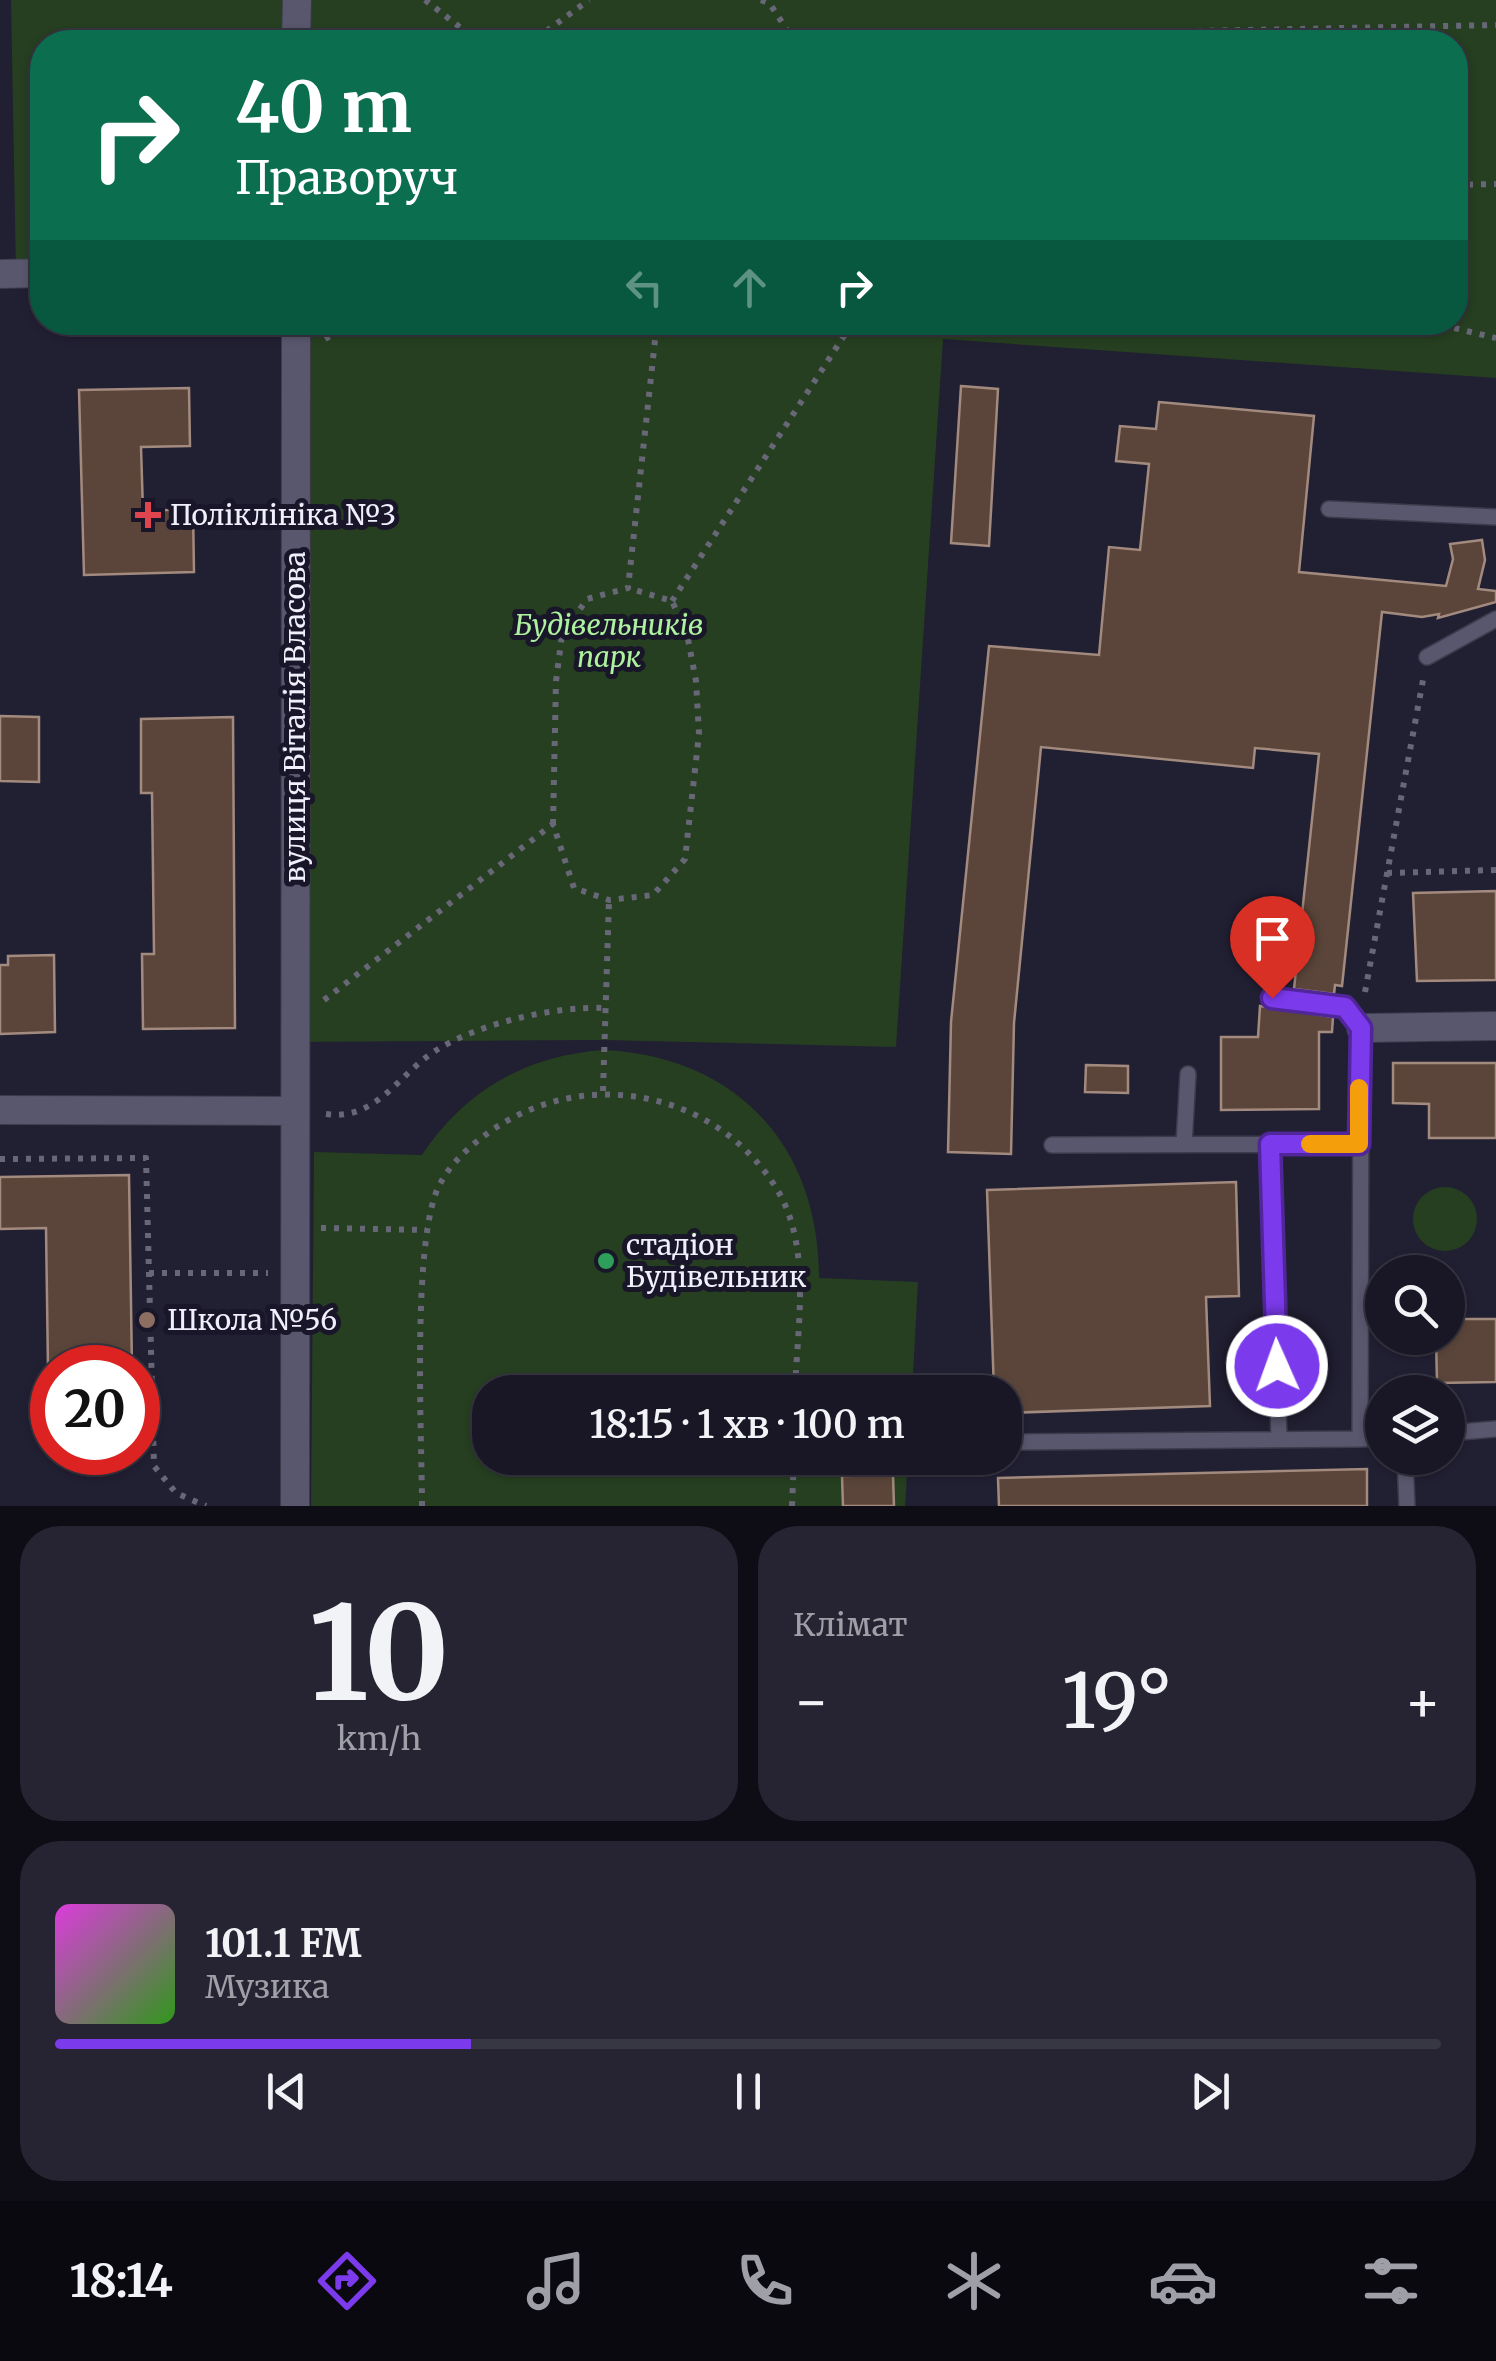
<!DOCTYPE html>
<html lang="uk">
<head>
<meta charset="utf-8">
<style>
  :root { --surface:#191726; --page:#262432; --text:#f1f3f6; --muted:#9f9fa7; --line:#373643; --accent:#7c3aed }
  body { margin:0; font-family:Merriweather,serif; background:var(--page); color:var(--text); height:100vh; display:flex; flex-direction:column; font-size:38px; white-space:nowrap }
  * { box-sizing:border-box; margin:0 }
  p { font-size:32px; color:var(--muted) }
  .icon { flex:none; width:55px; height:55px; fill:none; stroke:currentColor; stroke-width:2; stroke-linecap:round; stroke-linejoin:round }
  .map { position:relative; height:1506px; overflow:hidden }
  .details { display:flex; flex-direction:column; gap:20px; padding:20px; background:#0e0d15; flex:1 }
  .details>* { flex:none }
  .guide { position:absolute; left:30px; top:30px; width:1438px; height:305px; border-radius:40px; box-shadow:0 2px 8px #0004,0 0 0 2px var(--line); background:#0b6e4f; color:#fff; overflow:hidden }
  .tools { position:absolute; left:1365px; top:1255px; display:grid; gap:20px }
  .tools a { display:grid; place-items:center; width:100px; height:100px; border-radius:50%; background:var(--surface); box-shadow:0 2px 8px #0004,0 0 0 2px var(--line); font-size:50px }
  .speed { position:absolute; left:30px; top:1345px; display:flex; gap:20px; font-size:50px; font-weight:700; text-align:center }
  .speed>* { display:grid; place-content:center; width:130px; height:130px; border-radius:50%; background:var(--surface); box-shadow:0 2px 8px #0004,0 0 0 2px var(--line); line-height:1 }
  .speed .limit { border:15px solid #d22; background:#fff; color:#111 }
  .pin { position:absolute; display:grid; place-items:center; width:85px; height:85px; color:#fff; margin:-102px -42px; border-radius:50% 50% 50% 0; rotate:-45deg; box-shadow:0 0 10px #0007 }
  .pin .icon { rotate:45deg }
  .me { position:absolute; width:110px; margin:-55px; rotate:358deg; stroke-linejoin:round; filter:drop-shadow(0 0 8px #0008) }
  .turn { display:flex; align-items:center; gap:35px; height:210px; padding:0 40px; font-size:45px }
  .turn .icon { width:130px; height:130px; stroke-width:2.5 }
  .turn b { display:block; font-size:70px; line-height:85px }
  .lanes { display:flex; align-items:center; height:95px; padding:0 40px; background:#0003; justify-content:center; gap:50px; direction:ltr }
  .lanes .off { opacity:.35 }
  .big { font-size:75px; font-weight:600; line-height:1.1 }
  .details .card { flex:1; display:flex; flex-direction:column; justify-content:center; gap:15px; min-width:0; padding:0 35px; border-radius:40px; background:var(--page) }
  .details .dial { align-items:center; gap:0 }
  .dial b { font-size:130px; line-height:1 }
  .song { display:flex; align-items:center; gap:30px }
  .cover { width:120px; height:120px; border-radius:15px; background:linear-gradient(135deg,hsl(300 70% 55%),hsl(110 70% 35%)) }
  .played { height:10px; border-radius:5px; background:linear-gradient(90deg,var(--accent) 30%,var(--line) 30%) }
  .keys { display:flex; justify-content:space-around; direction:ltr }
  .heat { display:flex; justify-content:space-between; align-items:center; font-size:55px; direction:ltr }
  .details .tiles { flex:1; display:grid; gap:20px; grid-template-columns:1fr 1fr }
  .card:last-child { grid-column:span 2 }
  .trip { position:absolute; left:472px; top:1375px; width:550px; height:100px; border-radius:40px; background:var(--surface); box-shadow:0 2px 8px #0004,0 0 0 2px var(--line); font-weight:600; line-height:100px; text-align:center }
  .menu { display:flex; height:160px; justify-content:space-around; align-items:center; background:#0a090f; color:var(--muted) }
  .menu .icon { width:70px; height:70px }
  .menu .selected { color:var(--accent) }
  .menu b { font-size:45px; color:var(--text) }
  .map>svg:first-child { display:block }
  .green { fill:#263f20 }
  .building { fill:#5b453a; stroke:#a38a7e; stroke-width:2.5 }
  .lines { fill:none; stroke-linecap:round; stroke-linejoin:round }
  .service-casing { stroke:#3d3b4b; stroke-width:18 }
  .minor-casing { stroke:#3d3b4b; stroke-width:30 }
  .path { stroke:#686778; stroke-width:6; stroke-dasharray:5 8; stroke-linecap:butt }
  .service { stroke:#58576d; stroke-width:15 }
  .minor { stroke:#58576d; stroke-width:28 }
  .route-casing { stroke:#51269a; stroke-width:25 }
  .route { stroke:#7c3aed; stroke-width:18 }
  .slow { stroke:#f59e0b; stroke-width:18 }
  .health-dot { fill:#e0444e; stroke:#181628; stroke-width:4 }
  .leisure-dot { fill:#2e9e5b; stroke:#181628; stroke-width:4 }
  .education-dot { fill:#8d6e63; stroke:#181628; stroke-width:4 }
  .labels { text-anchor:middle; stroke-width:10; stroke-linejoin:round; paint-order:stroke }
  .poi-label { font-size:28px; fill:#f0f0fd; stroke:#181628; text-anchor:start }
  .park-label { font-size:28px; font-style:italic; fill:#aef19f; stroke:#181628 }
  .street-label { font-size:28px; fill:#f0f0fd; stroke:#181628 }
</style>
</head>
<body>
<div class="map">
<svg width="1496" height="1506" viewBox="0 0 1496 1506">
  <rect width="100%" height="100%" fill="#211f32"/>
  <!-- green -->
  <path class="green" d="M11,0H1496V378L943,339L896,1047L604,1040L295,1042L296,323L1455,322V42H42V273H16Z
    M603,1050C737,1056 819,1146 819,1278L918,1282L912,1392H490V1458H908L905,1506H311L314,1152L422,1155C466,1090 525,1056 603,1050Z
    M1413 1219a32 32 0 1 1 64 0a32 32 0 1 1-64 0Z"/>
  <!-- building -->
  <path class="building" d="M961,386L998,389L989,546L951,543Z
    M189,388L190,446L141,447L143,511L193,509L194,572L84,575L79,390Z
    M1159,402L1314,416L1299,572L1446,586L1453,559L1450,544L1482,540L1485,560L1478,589L1496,591V602L1438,618L1439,614L1422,617L1382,612L1342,986L1335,985L1334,994L1294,989L1319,754L1255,748L1253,768L1041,747L1014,1023L1011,1154L948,1152L951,1022L989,646L1099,655L1109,547L1140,550L1149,464L1116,461L1120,426L1156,429Z
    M0,716L39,717V782L0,781Z
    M233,717L235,1028L143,1029L142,954H154L152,793H141V719Z
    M1496,891V980L1417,981L1413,893Z
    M54,955L55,1032L0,1034V965H8V956Z
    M1260,1006L1333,1017L1332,1032H1319V1109L1221,1110V1037H1258Z
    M1393,1063H1496V1138H1429V1104L1393,1103Z
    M1086,1065L1128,1066V1093L1085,1092Z
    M129,1175L132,1368H48L46,1228L0,1229V1177Z
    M1236,1182L1239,1296L1206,1297L1210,1406L1005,1413V1392H994L987,1190Z
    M1448,1319H1496V1382L1437,1383L1436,1338H1448Z
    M1367,1469V1506H999L998,1478Z
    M893,1475L894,1506H843L842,1476Z"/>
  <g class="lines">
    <!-- service casing -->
    <g class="service-casing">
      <path id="service" d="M1329,509L1496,517
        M1427,657L1496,619
        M1184,1144L1188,1074
        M1270,1144L1279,1439
        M1052,1145L1359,1144
        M1448,1433L1496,1429
        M1360,1439L1382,1438
        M1018,1442L1360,1439L1361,1028L1345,1007L1272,998
        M1405,1458L1407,1506"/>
    </g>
    <!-- minor casing -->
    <g class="minor-casing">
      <path id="minor" d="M296,42L297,0
        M0,274L42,273
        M1361,1028L1496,1026
        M0,1110L295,1111
        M295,1506L296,322"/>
    </g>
    <!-- path -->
    <path class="path" d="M425,0L479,42
      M761,0L770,4L793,39L1496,25
      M540,42L545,32L589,0
      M1455,185L1496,184
      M1429,322L1496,338
      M325,339L355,322
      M672,601L853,322
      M553,824L556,681L562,635L587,599L628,588L657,322
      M1387,873L1496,870
      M1365,992L1423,680
      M324,1000L553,824L574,888L609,900L653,895L685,859L699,734L696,681L687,634L672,601L628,588
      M603,1091L609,900
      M326,1114C376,1121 398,1075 435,1051C479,1023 555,1006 605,1008
      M0,1159L146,1158L154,1466L176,1493L206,1506
      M321,1228L426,1230
      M149,1273H268
      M422,1506C422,1438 411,1232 441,1182C452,1162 470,1146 488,1133C582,1065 717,1089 778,1191C812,1249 797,1328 795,1392
      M792,1506L794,1458"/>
    <!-- service -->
    <use href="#service" class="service"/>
    <!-- minor -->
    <use href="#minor" class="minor"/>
  </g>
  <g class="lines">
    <!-- route casing -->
    <g class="route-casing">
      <path id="route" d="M1272,998L1345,1007L1361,1028L1359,1144H1270L1277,1366"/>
    </g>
    <!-- route -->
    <use href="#route" class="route"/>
    <!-- slow -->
    <path class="slow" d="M1310,1144H1359V1088"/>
  </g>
  <!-- markers -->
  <path class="health-dot" d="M143 500h10v10h10v10h-10v10h-10v-10h-10v-10h10z"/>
  <circle class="leisure-dot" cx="606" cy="1261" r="10"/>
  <circle class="education-dot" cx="147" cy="1320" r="10"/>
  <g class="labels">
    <!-- poi labels -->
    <g class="poi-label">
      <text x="170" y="525">Поліклініка №3</text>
      <text x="626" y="1255">стадіон<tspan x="626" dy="32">Будівельник</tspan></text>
      <text x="167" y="1330">Школа №56</text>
    </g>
    <!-- park labels -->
    <g class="park-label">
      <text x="609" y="635">Будівельників<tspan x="609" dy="32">парк</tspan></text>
    </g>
    <!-- street labels -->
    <g class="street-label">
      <text transform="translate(295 717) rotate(-90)" y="10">вулиця Віталія Власова</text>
    </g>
  </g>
</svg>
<div class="tools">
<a><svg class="icon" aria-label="search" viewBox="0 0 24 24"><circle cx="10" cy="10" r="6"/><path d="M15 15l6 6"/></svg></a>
<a><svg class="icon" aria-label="layers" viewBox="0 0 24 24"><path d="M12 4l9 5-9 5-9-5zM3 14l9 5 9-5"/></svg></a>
</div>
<div class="speed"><div class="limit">20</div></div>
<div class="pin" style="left:1272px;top:998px;background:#d93025"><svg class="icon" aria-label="arrive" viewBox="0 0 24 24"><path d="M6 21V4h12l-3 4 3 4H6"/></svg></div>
<svg class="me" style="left:1277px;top:1366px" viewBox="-20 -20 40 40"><circle r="17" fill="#7c3aed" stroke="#fff" stroke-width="3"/><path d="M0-11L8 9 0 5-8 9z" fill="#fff"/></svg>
<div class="trip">18:15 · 1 хв · 100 m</div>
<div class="guide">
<div class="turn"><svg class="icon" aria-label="right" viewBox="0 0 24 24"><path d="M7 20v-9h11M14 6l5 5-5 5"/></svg><div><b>40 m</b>Праворуч</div></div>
<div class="lanes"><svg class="icon off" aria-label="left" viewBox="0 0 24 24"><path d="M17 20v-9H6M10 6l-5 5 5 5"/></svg><svg class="icon off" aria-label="ahead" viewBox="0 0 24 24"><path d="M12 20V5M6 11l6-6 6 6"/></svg><svg class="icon" aria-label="right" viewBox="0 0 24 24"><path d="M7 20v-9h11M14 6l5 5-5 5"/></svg></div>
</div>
</div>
<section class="details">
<div class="tiles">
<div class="card dial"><b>10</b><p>km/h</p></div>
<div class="card"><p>Клімат</p>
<div class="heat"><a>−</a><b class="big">19°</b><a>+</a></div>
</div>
<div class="card">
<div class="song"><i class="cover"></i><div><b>101.1 FM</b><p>Музика</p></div></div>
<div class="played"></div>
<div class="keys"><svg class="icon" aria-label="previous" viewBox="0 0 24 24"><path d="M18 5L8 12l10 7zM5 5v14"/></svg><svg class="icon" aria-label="pause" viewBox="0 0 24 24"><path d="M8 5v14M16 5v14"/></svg><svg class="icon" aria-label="next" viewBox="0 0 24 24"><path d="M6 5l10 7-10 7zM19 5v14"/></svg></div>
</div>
</div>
</section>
<nav class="menu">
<b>18:14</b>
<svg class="icon selected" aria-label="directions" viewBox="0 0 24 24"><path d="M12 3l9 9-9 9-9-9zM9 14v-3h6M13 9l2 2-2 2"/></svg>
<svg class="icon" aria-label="music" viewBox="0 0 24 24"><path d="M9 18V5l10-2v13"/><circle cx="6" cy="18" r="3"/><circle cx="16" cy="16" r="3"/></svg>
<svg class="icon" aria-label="phone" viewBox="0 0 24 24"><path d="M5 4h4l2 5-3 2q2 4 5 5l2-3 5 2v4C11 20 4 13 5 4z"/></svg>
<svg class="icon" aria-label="climate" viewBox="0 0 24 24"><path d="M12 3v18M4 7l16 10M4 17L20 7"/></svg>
<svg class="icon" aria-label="car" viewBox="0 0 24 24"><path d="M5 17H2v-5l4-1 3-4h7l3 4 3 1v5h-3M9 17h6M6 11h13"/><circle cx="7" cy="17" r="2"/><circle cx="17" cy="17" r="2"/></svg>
<svg class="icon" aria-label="filters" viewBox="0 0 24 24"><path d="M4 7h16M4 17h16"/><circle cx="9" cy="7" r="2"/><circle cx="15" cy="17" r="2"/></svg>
</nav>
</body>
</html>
